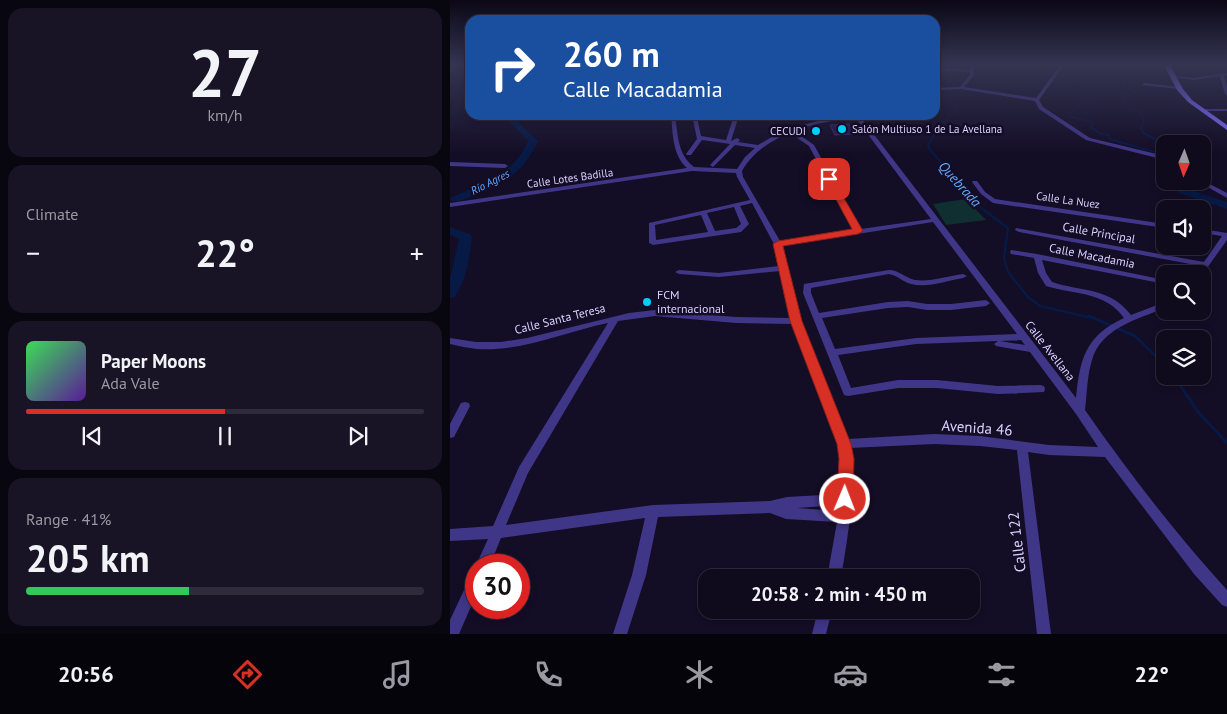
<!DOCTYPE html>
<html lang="en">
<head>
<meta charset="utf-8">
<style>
  :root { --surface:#0f0a1c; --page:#181325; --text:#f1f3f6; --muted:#9b9aa3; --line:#2f2b3b; --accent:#d93025 }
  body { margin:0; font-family:"PT Sans",sans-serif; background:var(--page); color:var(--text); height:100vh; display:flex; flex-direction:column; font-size:19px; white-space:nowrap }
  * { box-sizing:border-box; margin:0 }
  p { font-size:16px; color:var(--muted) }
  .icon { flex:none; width:28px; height:28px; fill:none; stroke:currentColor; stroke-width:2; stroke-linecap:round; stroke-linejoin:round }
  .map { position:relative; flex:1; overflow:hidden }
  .side { display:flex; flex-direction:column; gap:8px; padding:8px; background:#08060f; width:450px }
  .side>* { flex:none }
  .guide { position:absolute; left:15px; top:15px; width:475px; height:105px; border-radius:15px; box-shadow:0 2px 8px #0003,0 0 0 1px var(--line); background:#1a4fa0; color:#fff; overflow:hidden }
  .needle { width:32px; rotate:182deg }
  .buttons { position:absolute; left:706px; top:135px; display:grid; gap:10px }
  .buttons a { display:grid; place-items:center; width:55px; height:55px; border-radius:10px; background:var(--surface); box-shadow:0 2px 8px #0003,0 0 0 1px var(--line); font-size:25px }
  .speed { position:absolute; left:15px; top:554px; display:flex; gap:10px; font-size:25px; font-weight:700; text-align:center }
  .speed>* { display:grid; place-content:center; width:65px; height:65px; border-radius:50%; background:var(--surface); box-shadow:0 2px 8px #0003,0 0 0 1px var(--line); line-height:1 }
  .speed .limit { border:8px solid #d22; background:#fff; color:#111 }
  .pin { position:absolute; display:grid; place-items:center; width:42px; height:42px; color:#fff; margin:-21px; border-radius:10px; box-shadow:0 2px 8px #0006 }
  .me { position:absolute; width:55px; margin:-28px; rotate:1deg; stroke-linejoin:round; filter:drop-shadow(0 0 4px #0008) }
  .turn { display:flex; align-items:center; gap:18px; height:105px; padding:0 15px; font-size:22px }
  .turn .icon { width:65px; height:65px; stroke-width:2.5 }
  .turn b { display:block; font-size:35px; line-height:42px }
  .big { font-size:38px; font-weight:800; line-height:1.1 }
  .side .card { flex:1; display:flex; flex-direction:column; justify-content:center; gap:8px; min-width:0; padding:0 18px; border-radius:15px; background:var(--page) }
  .side .dial { align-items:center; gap:0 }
  .dial b { font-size:65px; line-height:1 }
  .song { display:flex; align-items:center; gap:15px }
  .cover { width:60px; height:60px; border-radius:8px; background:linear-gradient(135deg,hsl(130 70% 55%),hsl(270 70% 35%)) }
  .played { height:5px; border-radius:2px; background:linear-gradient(90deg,var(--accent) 50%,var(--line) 50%) }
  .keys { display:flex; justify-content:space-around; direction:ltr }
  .heat { display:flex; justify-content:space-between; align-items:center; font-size:28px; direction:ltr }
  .charge { height:8px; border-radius:4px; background:linear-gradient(90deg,#34c759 41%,var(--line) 0) }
  .trip { position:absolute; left:248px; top:569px; width:282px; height:50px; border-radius:15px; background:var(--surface); box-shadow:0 2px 8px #0003,0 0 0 1px var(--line); font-weight:800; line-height:50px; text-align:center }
  .dock { display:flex; height:80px; justify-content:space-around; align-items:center; background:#06040b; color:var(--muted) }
  .dock .icon { width:35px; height:35px }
  .dock .selected { color:var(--accent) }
  .dock b { font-size:22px; color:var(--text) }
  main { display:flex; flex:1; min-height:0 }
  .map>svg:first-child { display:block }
  .green { fill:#102f30 }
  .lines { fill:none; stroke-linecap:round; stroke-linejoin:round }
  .stream-far3 { stroke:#071945; stroke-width:1 }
  .stream-far2 { stroke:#071945; stroke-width:2 }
  .stream-far1 { stroke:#071945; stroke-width:2.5 }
  .stream { stroke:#071945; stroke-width:3 }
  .river { fill:#071945; fill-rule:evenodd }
  .building { fill:#261848; stroke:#3f2975 }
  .street { fill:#403688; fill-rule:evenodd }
  .secondary { fill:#7a69ff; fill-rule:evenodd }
  .route { fill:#d93025; stroke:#8d1f18 }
  .poi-dot { fill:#00cffd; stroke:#140d26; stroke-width:2 }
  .labels { text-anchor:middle; stroke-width:5; stroke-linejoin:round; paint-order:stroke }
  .far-poi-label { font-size:11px; fill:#dbd2ff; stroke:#140d26; text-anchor:start }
  .far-street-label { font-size:11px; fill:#dbd2ff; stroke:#140d26 }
  .far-water-label { font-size:11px; font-style:italic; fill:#60a8ff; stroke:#140d26 }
  .street-label { font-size:12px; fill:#dbd2ff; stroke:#140d26 }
  .poi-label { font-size:12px; fill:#dbd2ff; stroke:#140d26; text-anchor:start }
  .water-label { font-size:14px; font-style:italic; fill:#60a8ff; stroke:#140d26 }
  .near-street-label { font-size:15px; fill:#dbd2ff; stroke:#140d26 }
</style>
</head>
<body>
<main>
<section class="side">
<div class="card dial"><b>27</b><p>km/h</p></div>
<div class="card"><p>Climate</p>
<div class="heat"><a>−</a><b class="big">22°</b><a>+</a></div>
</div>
<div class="card">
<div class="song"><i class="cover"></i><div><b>Paper Moons</b><p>Ada Vale</p></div></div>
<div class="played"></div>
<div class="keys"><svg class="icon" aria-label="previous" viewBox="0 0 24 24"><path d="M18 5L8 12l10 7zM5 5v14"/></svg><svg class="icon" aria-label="pause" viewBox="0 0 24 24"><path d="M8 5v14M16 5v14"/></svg><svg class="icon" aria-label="next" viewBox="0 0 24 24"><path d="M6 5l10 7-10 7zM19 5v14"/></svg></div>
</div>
<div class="card"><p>Range · 41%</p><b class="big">205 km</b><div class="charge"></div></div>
</section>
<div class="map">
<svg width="777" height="634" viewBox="0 0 777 634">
  <rect width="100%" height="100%" fill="#140d26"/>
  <!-- green -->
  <path class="green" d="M516,199L536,220L496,225L483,204Z"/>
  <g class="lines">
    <!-- stream-far3 -->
    <path class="stream-far3" d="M582,65L578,66L577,69C603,79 626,70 640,99L618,114L620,117L643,122L641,129
      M659,65L661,67L654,72L658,76L674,80L672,84L685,92L675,96L672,106L689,112L694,118L692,129
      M769,65L770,71L777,75
      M490,129L492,123L506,110C503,101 498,102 495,91"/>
    <!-- stream-far2 -->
    <path class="stream-far2" d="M490,127L478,145L480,150L516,190L522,201L535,211
      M641,127L651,134L659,135L660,139L715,155
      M691,127L693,133L715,144"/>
    <!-- stream-far1 -->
    <path class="stream-far1" d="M534,210L558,228L554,258L558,272L578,297L590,306L642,318"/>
    <!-- stream -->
    <path class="stream" d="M639,316L685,336L715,365
      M724,376L748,412L777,443"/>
    <!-- river -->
    <path class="river" d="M53,115H61L88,141C72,178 45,187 10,201H2L0,199L2,197C34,183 63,175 78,141Z
      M716,181H727L744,191L777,202V209L729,193Z
      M0,227L20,234L22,237C19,258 17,279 5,297L0,298V279L9,239L0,235Z"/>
  </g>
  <!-- building -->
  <path class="building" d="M399,124L404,134L385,135L380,125Z"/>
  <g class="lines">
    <!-- street -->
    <path class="street" d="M520,65H524V75L514,87L586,98L610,65H614L589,100L593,107L640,138L715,156V160L636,140L589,109L585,101L511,89L485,90V88L510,87L520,75V72L485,70V68L520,70Z
      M777,73V75L774,76L777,86V95L775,94L770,76L744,80L722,77L724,76L744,78Z
      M694,83L729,87L731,88L729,89L692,85Z
      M751,109H777V111H751Z
      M221,115H225C228,134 227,154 244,167L287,169L295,157L305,148L285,145L263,167L260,165L261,164L280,144L252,140L241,155H237L236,154L247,139L242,115H289L281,141L287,138L290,140L288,142L308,145L320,138L348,126L393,115H409L626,398C630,359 635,336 674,318C655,291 625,295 596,286L588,273L584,258L561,254L560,252L561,250L587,254L715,280V284L592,260L596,273L602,282C632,292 660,287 681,315L715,302V308C688,319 651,328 642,360C637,376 637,394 635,410C678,472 726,534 777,590V607L772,605L744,574L655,457L599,455L578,452L601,634H587L567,450L530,446L484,444L400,448C406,492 398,535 391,578H377L387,522L336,519L320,513L208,517L196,575L177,634H163L182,575L195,518L51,538L40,565H26L38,539L0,541V529L43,526L69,467L158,323C114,332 72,352 27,349C18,348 9,346 0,344V338L26,342H51L77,338L179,313L205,310L286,317L341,318L330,271L269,277L229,274L225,272L229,270L269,273L329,266L324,244L302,203L290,206L299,224L291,232L203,245L199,243V223L300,200L287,177L286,173L242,171L0,207V203L237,168C222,155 223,133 221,115ZM284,116L276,140L251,136L247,117ZM405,117L481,219L411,229L364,145L344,131L366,124ZM340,133L359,146L404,230L330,241L293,177L292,171C303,152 320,141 340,133ZM284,207L291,224L286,228L265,231L257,213ZM251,215L258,232L206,240L205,225ZM483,222L567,334L466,338L385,349L372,318L438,308L458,307L477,310H501L536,306L540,303L536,300L501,304H477L458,301L438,302L369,313L361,293V288L439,274C447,275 453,282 461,284C478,288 496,281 513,278L517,276L513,274C498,276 481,282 465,280C455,278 449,270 439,270L354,284L353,293L394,395L398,396L448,388H487L548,394L594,392L595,389L594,386L590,385L548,386L487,380H448L401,388L388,355L466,344L548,341L544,344L546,346L580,352L626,414L648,447L599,445L530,436L484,434L398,439L350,321L332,246ZM205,316L286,323L343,324L388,444L390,461V494L337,497L320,501L203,505L56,525L78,473L168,321ZM571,340L575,345L550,341ZM389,505L388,511L347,508Z
      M0,162L55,164L58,166L55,168L0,166Z
      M752,180L777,193V198L747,181H752Z
      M523,181H527L535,192L545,199L715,224V228L543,203L531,194L522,182Z
      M566,228L754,262L772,236L752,233V229L777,233V240L752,275L745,274L751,266L569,232L565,230Z
      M15,402L19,403L20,406L4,437L0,438V424L11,403Z
      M26,573V595L9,634H0V620L21,575Z
      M368,610H382L376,634H362Z"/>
    <!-- secondary -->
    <path class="secondary" d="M714,65H720L733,89L742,100L777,125V130L738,102L727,90Z"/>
  </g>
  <!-- sky -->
  <linearGradient id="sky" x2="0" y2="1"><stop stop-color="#0b0715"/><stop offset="0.42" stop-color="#343552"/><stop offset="1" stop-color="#343552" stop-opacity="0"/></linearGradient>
  <rect width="777" height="153" fill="url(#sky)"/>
  <!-- route -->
  <path class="route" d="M379,176L383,179L413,231L408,234L333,246L352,321L401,444L404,459L403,499L401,504L395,506L390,504L387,499L389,459L387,444L340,321L323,244L328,241L402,229L375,179Z"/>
  <!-- markers -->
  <g class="poi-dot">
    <circle cx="392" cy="129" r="5"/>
    <circle cx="366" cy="131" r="5"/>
    <circle cx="197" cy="302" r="5"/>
  </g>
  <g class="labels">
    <!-- far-poi labels -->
    <g class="far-poi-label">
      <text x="402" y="133">Salón Multiuso 1 de La Avellana</text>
      <text x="356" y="135" text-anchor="end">CECUDI</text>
    </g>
    <!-- far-street labels -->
    <g class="far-street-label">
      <text transform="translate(120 178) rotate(-8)" y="4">Calle Lotes Badilla</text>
      <text transform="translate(618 200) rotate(8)" y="4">Calle La Nuez</text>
    </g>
    <!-- far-water labels -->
    <g class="far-water-label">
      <text transform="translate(40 182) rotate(-27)" y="4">Río Agres</text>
    </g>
    <!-- street labels -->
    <g class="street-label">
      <text transform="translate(649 233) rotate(10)" y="4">Calle Principal</text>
      <text transform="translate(642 256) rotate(11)" y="4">Calle Macadamia</text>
      <text transform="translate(110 319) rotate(-14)" y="4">Calle Santa Teresa</text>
      <text transform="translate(600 351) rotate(52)" y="4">Calle Avellana</text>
    </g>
    <!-- poi labels -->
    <g class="poi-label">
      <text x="207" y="299">FCM<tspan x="207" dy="14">internacional</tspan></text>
    </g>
    <!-- water labels -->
    <g class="water-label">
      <text transform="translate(510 184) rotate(48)" y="5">Quebrada</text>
    </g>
    <!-- near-street labels -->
    <g class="near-street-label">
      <text transform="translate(527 428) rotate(4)" y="5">Avenida 46</text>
      <text transform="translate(567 542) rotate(-97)" y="5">Calle 122</text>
    </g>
  </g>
</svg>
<div class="buttons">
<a><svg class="needle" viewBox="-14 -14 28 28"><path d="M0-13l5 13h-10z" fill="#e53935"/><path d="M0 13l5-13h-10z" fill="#9b9aa3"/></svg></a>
<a><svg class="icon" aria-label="sound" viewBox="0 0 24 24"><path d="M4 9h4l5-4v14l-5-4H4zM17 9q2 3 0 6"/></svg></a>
<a><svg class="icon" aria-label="search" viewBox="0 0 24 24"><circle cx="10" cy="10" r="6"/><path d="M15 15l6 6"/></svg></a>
<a><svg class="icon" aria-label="layers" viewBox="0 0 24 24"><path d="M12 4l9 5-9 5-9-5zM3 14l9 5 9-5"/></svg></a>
</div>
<div class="speed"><div class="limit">30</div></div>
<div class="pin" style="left:379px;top:179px;background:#d93025"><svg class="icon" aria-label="arrive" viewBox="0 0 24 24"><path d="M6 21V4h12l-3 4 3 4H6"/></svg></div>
<svg class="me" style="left:395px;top:499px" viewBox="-20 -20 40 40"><circle r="17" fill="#d93025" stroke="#fff" stroke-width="3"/><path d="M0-11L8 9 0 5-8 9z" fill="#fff"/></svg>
<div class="trip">20:58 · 2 min · 450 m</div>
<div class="guide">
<div class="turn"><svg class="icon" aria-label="right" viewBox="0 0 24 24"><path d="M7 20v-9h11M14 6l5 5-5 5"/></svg><div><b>260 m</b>Calle Macadamia</div></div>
</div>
</div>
</main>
<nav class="dock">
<b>20:56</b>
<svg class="icon selected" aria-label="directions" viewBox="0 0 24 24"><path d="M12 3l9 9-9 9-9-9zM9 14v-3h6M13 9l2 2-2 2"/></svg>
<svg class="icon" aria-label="music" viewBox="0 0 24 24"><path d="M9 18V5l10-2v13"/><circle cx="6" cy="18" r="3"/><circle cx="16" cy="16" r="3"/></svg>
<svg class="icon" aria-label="phone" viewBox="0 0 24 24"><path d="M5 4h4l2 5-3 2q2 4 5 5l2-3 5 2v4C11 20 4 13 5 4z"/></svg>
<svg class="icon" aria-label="climate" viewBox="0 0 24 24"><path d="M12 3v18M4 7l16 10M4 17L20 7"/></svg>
<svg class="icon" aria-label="car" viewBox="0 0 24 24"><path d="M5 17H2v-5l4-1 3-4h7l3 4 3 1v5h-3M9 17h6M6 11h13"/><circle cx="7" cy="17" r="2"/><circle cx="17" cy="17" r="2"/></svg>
<svg class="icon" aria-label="filters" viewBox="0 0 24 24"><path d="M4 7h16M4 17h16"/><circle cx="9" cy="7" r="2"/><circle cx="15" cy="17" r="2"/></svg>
<b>22°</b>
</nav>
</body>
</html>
